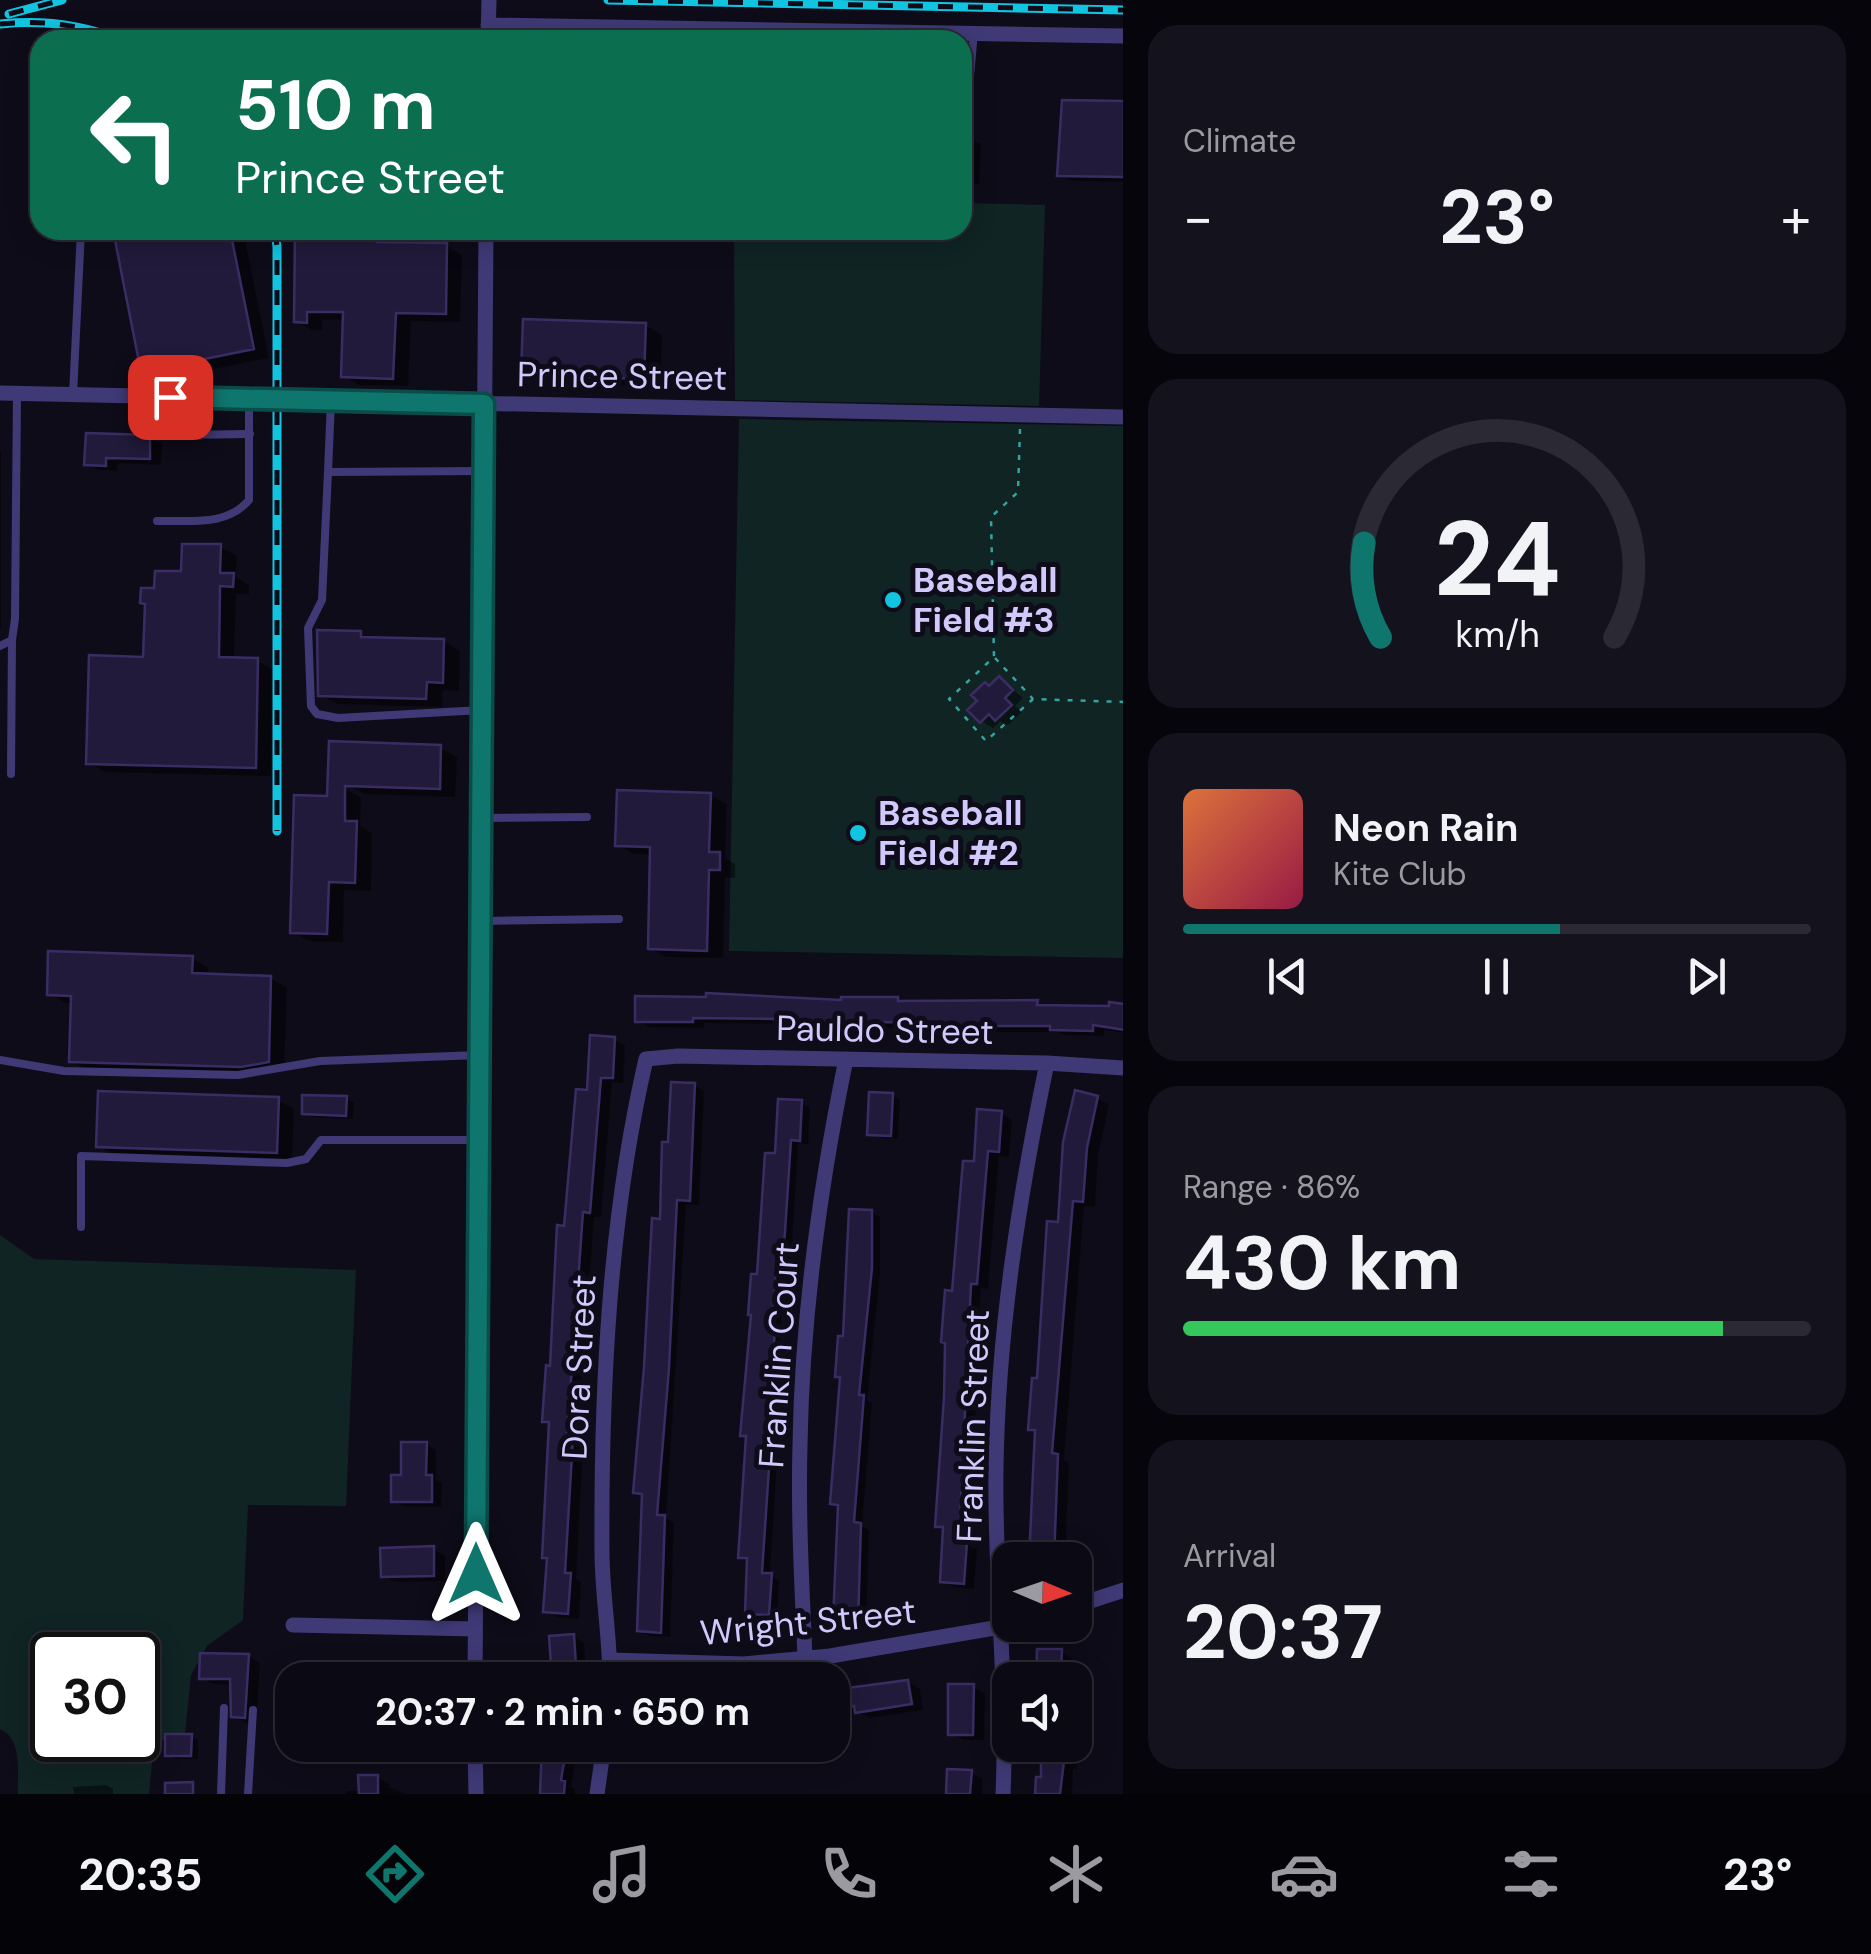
<!DOCTYPE html>
<html lang="en">
<head>
<meta charset="utf-8">
<style>
  :root { --surface:#0b0914; --page:#14121d; --text:#f1f3f6; --muted:#9a9aa0; --line:#2b2a34; --accent:#0f766e }
  body { margin:0; font-family:"DM Sans",sans-serif; background:var(--page); color:var(--text); height:100vh; display:flex; flex-direction:column; font-size:38px; white-space:nowrap }
  * { box-sizing:border-box; margin:0 }
  p { font-size:32px; color:var(--muted) }
  .icon { flex:none; width:55px; height:55px; fill:none; stroke:currentColor; stroke-width:2; stroke-linecap:round; stroke-linejoin:round }
  .map { position:relative; flex:1; overflow:hidden }
  .sheet { display:flex; flex-direction:column; gap:25px; padding:25px; background:#06050b; width:748px }
  .sheet>* { flex:none }
  .banner { position:absolute; left:30px; top:30px; width:942px; height:210px; border-radius:30px; box-shadow:0 5px 25px #0003,0 0 0 2px var(--line); background:#0b6e4f; color:#fff; overflow:hidden }
  .needle { width:65px; rotate:92deg }
  .tools { position:absolute; left:992px; top:1542px; display:grid; gap:20px }
  .tools a { display:grid; place-items:center; width:100px; height:100px; border-radius:20px; background:var(--surface); box-shadow:0 5px 25px #0003,0 0 0 2px var(--line); font-size:50px }
  .speed { position:absolute; left:30px; top:1632px; display:flex; gap:20px; font-size:50px; font-weight:700; text-align:center }
  .speed>* { display:grid; place-content:center; width:130px; height:130px; border-radius:50%; background:var(--surface); box-shadow:0 5px 25px #0003,0 0 0 2px var(--line); line-height:1 }
  .speed .limit { border:5px solid #111; border-radius:15px; background:#fff; color:#111 }
  .pin { position:absolute; display:grid; place-items:center; width:85px; height:85px; color:#fff; margin:-42px; border-radius:20px; box-shadow:0 5px 15px #0006 }
  .me { position:absolute; width:110px; margin:-55px; rotate:0deg; stroke-linejoin:round; filter:drop-shadow(0 0 8px #0008) }
  .turn { display:flex; align-items:center; gap:35px; height:210px; padding:0 40px; font-size:45px }
  .turn .icon { width:130px; height:130px; stroke-width:2.5 }
  .turn b { display:block; font-size:70px; line-height:85px }
  .big { font-size:75px; font-weight:700; line-height:1.1 }
  .sheet .tile { flex:1; display:flex; flex-direction:column; justify-content:center; gap:15px; min-width:0; padding:0 35px; border-radius:30px; background:var(--page) }
  .sheet .dial { align-items:center; gap:0 }
  .dial svg { height:260px; overflow:visible; fill:none; stroke:var(--line); stroke-width:7; stroke-linecap:round; text-anchor:middle }
  .dial text { fill:var(--text); stroke:none }
  .song { display:flex; align-items:center; gap:30px }
  .cover { width:120px; height:120px; border-radius:15px; background:linear-gradient(135deg,hsl(20 70% 55%),hsl(340 70% 35%)) }
  .played { height:10px; border-radius:5px; background:linear-gradient(90deg,var(--accent) 60%,var(--line) 60%) }
  .keys { display:flex; justify-content:space-around; direction:ltr }
  .heat { display:flex; justify-content:space-between; align-items:center; font-size:55px; direction:ltr }
  .charge { height:15px; border-radius:8px; background:linear-gradient(90deg,#34c759 86%,var(--line) 0) }
  .trip { position:absolute; left:275px; top:1662px; width:575px; height:100px; border-radius:30px; background:var(--surface); box-shadow:0 5px 25px #0003,0 0 0 2px var(--line); font-weight:700; line-height:100px; text-align:center }
  .tab-bar { display:flex; height:160px; justify-content:space-around; align-items:center; background:#040408; color:var(--muted) }
  .tab-bar .icon { width:70px; height:70px }
  .tab-bar .selected { color:var(--accent) }
  .tab-bar b { font-size:45px; color:var(--text) }
  main { display:flex; flex:1; min-height:0 }
  .map>svg:first-child { display:block }
  .green { fill:#102424; fill-rule:evenodd }
  .shadow { fill:#0007 }
  .building { fill:#211a3a; stroke:#3a2d64; stroke-width:2.5 }
  .lines { fill:none; stroke-linecap:round; stroke-linejoin:round }
  .path { stroke:#35a3a0; stroke-width:2.5; stroke-dasharray:5 8; stroke-linecap:butt }
  .service { stroke:#3f3a76; stroke-width:8 }
  .minor { stroke:#3f3a76; stroke-width:15 }
  .rail-casing { stroke:#11c4e0; stroke-width:9 }
  .rail { stroke:#0f0c1a; stroke-width:5; stroke-dasharray:15; stroke-linecap:butt }
  .route-casing { stroke:#0a4d48; stroke-width:25 }
  .route { stroke:#0f766e; stroke-width:18 }
  .poi-dot { fill:#11c4e0; stroke:#0f0c1a; stroke-width:4 }
  .labels { text-anchor:middle; stroke-width:10; stroke-linejoin:round; paint-order:stroke }
  .street-label { font-size:35px; fill:#d1c9fb; stroke:#0f0c1a }
  .poi-label { font-size:35px; font-weight:bold; fill:#d1c9fb; stroke:#0f0c1a; text-anchor:start }
</style>
</head>
<body>
<main>
<div class="map">
<svg width="1124" height="1794" viewBox="0 0 1124 1794">
  <rect width="100%" height="100%" fill="#0f0c1a"/>
  <!-- green -->
  <path class="green" d="M963,203L1045,205L1039,406L735,400L734,230H962Z
    M739,419L1123,426V958L729,951Z
    M0,1235L34,1259L356,1270L346,1506L248,1505L243,1620L207,1646L191,1675L185,1733L154,1743L149,1794H18C17,1772 23,1739 0,1729ZM52,1655H138V1740H52Z"/>
  <!-- shadow -->
  <path class="shadow" d="M1120,99H1124V182L1071,181L1060,174L1120,103Z
    M962,111L972,117L971,139L981,144L979,184L962,183Z
    M115,230H243L269,358L160,380L143,370Z
    M298,230H392V245L446,246L462,255L460,322L411,321L408,386L359,385L343,376L345,320L322,319V330H312L296,321Z
    M645,325L662,335L660,387L540,383L523,374Z
    M150,438L162,444L161,465L118,463L117,471L99,470L87,464Z
    M0,452L1,453V628H0Z
    M220,547L237,556L236,577L249,585V594H236L234,660L258,661L274,670L271,776L105,772L89,762L146,659L157,591Z
    M360,633L371,639L443,641L460,651L459,691L443,690L442,707L337,704L321,694Z
    M1000,679L1023,698L1015,706L1022,712L1008,725L1000,721L993,728L981,721L980,701Z
    M331,744L440,748L457,757L455,797L364,794L343,782V787L361,798L360,826L372,833L371,891L344,890L343,942L309,941L293,932L329,798Z
    M710,795L727,804L725,858L735,864V878L725,877L723,958L666,957L650,948L652,855L634,854L618,845Z
    M192,958L208,968V976L271,978L287,988L284,1070L259,1075L88,1070L71,1061L73,1003H65L49,993Z
    M897,999L905,1004L1037,1003L1045,1008L1124,1007V1033L1104,1030V1036L1064,1035L1058,1032H924L918,1028L789,1029L782,1024L704,1023V1028L649,1027L637,1020L770,1001Z
    M614,1039L625,1046L623,1083L612,1082L601,1217H594L577,1443L583,1446L576,1579L581,1582L579,1619L557,1617L546,1611L552,1424L545,1421L566,1229L589,1093Z
    M695,1085L704,1091L699,1205H686L666,1518L674,1523L670,1637L649,1636L639,1630L644,1497L635,1492L671,1144Z
    M893,1096L900,1100L898,1139L877,1137L869,1133Z
    M1097,1098L1109,1105L1098,1155L1095,1207L1084,1206L1064,1460L1069,1463L1065,1560H1031L1037,1432L1031,1429L1060,1224Z
    M346,1099L354,1103L353,1119L312,1117L304,1113Z
    M278,1100L294,1109L292,1161L115,1155L99,1146Z
    M801,1103L810,1108L808,1144H798L791,1265H785L772,1457L777,1460L770,1575L779,1581L777,1618L756,1617L747,1612L750,1562L741,1556L749,1438L743,1435L760,1277L777,1156Z
    M1001,1113L1012,1120L1009,1157L999,1156L988,1289L981,1288L976,1364L978,1366L969,1546L977,1550L974,1589L953,1587L942,1581L946,1530L937,1525L954,1293L976,1164Z
    M872,1212L880,1217V1274L867,1400L872,1403L862,1526L869,1530L866,1627L844,1626L836,1621L841,1507L832,1503L846,1339Z
    M426,1444L436,1450V1480L442,1483L441,1507L404,1506L394,1501L403,1478Z
    M433,1549L445,1556V1581L395,1582L383,1575Z
    M574,1637L584,1643L587,1680H555Z
    M1061,1652L1073,1659L1072,1680H1039Z
    M248,1656L260,1663L256,1723H246L234,1716L232,1685L213,1684L201,1677Z
    M401,1667L412,1673L447,1671L459,1680H378Z
    M908,1682L920,1689L923,1710L869,1718L860,1713L832,1716V1687L845,1691Z
    M973,1687L985,1694L984,1740H963L951,1733Z
    M1075,1729L1077,1769H1073L1072,1794H1038L1043,1780L1044,1745H1075Z
    M191,1736L198,1740V1759H175L168,1754Z
    M408,1745V1752H397L386,1746Z
    M544,1745H578L571,1787L575,1789V1794H542Z
    M642,1745H675V1756L653,1755Z
    M971,1773L983,1779L982,1794H948Z
    M377,1777L389,1784V1787L406,1794H346V1791H362Z
    M106,1785L113,1789V1794H74L73,1787Z"/>
  <!-- building -->
  <path class="building" d="M1062,100L1124,101V177L1057,176Z
    M113,230H230L254,349L141,372Z
    M295,230H377V242L447,243L446,314L396,313L393,379L341,377L343,312H307V323L294,322Z
    M523,319L646,323L644,379L521,375Z
    M86,433L150,435V459L106,458V466L84,465Z
    M182,544H221L220,573H234L233,587L220,586L219,657L258,658L256,768L86,764L89,655L143,657L145,604L140,603L141,588H154L155,571H181Z
    M317,630L361,631V637L444,639L443,683L427,682L426,699L318,696Z
    M999,676L1013,690L1005,698L1012,705L995,721L989,714L980,723L967,710L977,701L971,695L985,682L989,686Z
    M329,741L441,745L440,789L345,786V821H357L355,883L329,882L327,934L290,933L294,795L327,796Z
    M617,790L711,793L709,852H720V870H709L707,951L648,949L650,847L615,846Z
    M48,951L193,956L192,973L271,976L269,1062L241,1067L69,1062L71,996L47,995Z
    M706,993L841,1000V997H898V1001L1038,1000L1037,1005L1109,1006V1002L1124,1004V1030L1093,1025V1031L1050,1030V1026H910V1022L775,1023V1019L693,1018V1022H635V996L706,997Z
    M590,1035L615,1037L613,1078H601L590,1213L583,1212L567,1437H573L565,1573H571L568,1614L543,1612L547,1558H542L549,1422H542L546,1365L550,1366L557,1225L564,1226L576,1089L587,1090Z
    M671,1082L695,1083L690,1201L677,1200L669,1368L657,1515H665L661,1633L637,1631L642,1494L633,1493L644,1367L652,1218L660,1219L662,1142H668Z
    M1075,1090L1098,1096L1087,1148L1083,1202L1073,1201L1052,1453L1058,1454L1054,1560H1029L1035,1430H1028L1032,1378H1037L1047,1221L1058,1222L1063,1142Z
    M98,1091L279,1097L277,1153L96,1147Z
    M869,1092L893,1093L891,1136L867,1135Z
    M302,1095L347,1096L346,1116L302,1114Z
    M778,1099L802,1100L800,1141L791,1140L783,1262L777,1261L772,1330L775,1331L764,1452L770,1453L762,1573H772L769,1615L745,1614L747,1558H738L746,1436H740L751,1315H748L751,1274H757L765,1153H775Z
    M977,1109L1002,1111L999,1152L988,1151L977,1284H971L959,1541L967,1542L964,1584L940,1582L943,1527H935L944,1397L945,1343L941,1342L945,1290L952,1291L963,1161H974Z
    M849,1209L872,1210V1268L859,1395H864L854,1522L861,1523L858,1624L833,1622L838,1505L830,1504L840,1377H835L838,1336H843Z
    M401,1442H427L426,1475H432V1502H391V1475H401Z
    M434,1546V1576L381,1577L380,1548Z
    M574,1634L577,1680H552L549,1636Z
    M1037,1649H1062L1061,1680H1036Z
    M200,1653L249,1654L245,1718L231,1717L230,1679H199Z
    M376,1664H402V1680H375Z
    M908,1680L912,1704L855,1713L854,1706L832,1710V1690Z
    M948,1684H974L973,1735H948Z
    M165,1734H192L191,1756H165Z
    M542,1745H567L561,1780L565,1781L564,1794H540Z
    M1041,1745H1066L1060,1794H1035L1036,1777H1041Z
    M947,1769L972,1770L970,1794H946Z
    M358,1775H378V1794H359Z
    M193,1782V1794H165V1783Z"/>
  <g class="lines">
    <!-- path -->
    <path class="path" d="M1020,429L1018,492L991,517L994,657L949,699L986,741L1033,699L1124,702
      M995,658L1033,699"/>
    <!-- service -->
    <path class="service" d="M962,117L968,99L974,32
      M73,395L81,230
      M131,397C151,444 206,433 250,434
      M331,401L328,472L483,471
      M328,472L322,600L308,628L311,706L317,714L338,718L482,710
      M157,521C190,520 226,527 249,500V399
      M0,646L12,640L15,619L17,394
      M11,774L12,640
      M481,818L587,817
      M480,921L619,919
      M0,1060L64,1071L238,1075L320,1061L479,1055
      M81,1227V1156L287,1163L306,1159L321,1140H478
      M221,1794L224,1708
      M248,1794L253,1710"/>
    <!-- minor -->
    <path class="minor" d="M488,25L1124,36
      M488,40L489,0
      M0,393L1124,417
      M1075,1606L1124,1590
      M293,1625L475,1629
      M805,1658C802,1587 798,1516 800,1445C802,1315 820,1186 846,1059
      M610,1660L744,1664L830,1656L1012,1625
      M475,1680L486,230
      M610,1680C610,1637 602,1594 602,1551C601,1387 609,1219 646,1059L678,1056L1047,1063L1124,1068
      M475,1745L476,1794
      M597,1794L604,1745
      M1003,1794C1008,1685 994,1577 996,1468C998,1331 1019,1197 1047,1063"/>
    <!-- rail casing -->
    <g class="rail-casing">
      <path id="rail" d="M608,0L1124,10
        M9,14L62,0
        M0,24C41,20 81,24 119,40
        M275,230L277,247V831"/>
    </g>
    <!-- rail -->
    <use href="#rail" class="rail"/>
  </g>
  <g class="lines">
    <!-- route casing -->
    <g class="route-casing">
      <path id="route" d="M170,397L484,404L476,1574"/>
    </g>
    <!-- route -->
    <use href="#route" class="route"/>
  </g>
  <!-- markers -->
  <g class="poi-dot">
    <circle cx="893" cy="600" r="10"/>
    <circle cx="858" cy="833" r="10"/>
  </g>
  <g class="labels">
    <!-- street labels -->
    <g class="street-label">
      <text transform="translate(622 376) rotate(1)" y="12">Prince Street</text>
      <text transform="translate(885 1030) rotate(1)" y="12">Pauldo Street</text>
      <text transform="translate(779 1355) rotate(-86)" y="12">Franklin Court</text>
      <text transform="translate(579 1367) rotate(-87)" y="12">Dora Street</text>
      <text transform="translate(973 1426) rotate(-88)" y="12">Franklin Street</text>
      <text transform="translate(808 1622) rotate(-6)" y="12">Wright Street</text>
    </g>
    <!-- poi labels -->
    <g class="poi-label">
      <text x="913" y="592">Baseball<tspan x="913" dy="40">Field #3</tspan></text>
      <text x="878" y="825">Baseball<tspan x="878" dy="40">Field #2</tspan></text>
    </g>
  </g>
</svg>
<div class="tools">
<a><svg class="needle" viewBox="-14 -14 28 28"><path d="M0-13l5 13h-10z" fill="#e53935"/><path d="M0 13l5-13h-10z" fill="#9a9aa0"/></svg></a>
<a><svg class="icon" aria-label="sound" viewBox="0 0 24 24"><path d="M4 9h4l5-4v14l-5-4H4zM17 9q2 3 0 6"/></svg></a>
</div>
<div class="speed"><div class="limit">30</div></div>
<div class="pin" style="left:170px;top:397px;background:#d93025"><svg class="icon" aria-label="arrive" viewBox="0 0 24 24"><path d="M6 21V4h12l-3 4 3 4H6"/></svg></div>
<svg class="me" style="left:476px;top:1574px" viewBox="-20 -20 40 40"><path d="M0-17L14 15 0 8-14 15z" fill="#0f766e" stroke="#fff" stroke-width="4"/></svg>
<div class="trip">20:37 · 2 min · 650 m</div>
<div class="banner">
<div class="turn"><svg class="icon" aria-label="left" viewBox="0 0 24 24"><path d="M17 20v-9H6M10 6l-5 5 5 5"/></svg><div><b>510 m</b>Prince Street</div></div>
</div>
</div>
<section class="sheet">
<div class="tile"><p>Climate</p>
<div class="heat"><a>−</a><b class="big">23°</b><a>+</a></div>
</div>
<div class="tile dial"><svg viewBox="0 0 100 80">
<path d="M14 69A42 42 0 1 1 86 69"/>
<path d="M14 69A42 42 0 0 1 9 40" stroke="#0f766e"/>
<text x="50" y="56" font-size="32" font-weight="700">24</text>
<text x="50" y="72" font-size="11">km/h</text>
</svg></div>
<div class="tile">
<div class="song"><i class="cover"></i><div><b>Neon Rain</b><p>Kite Club</p></div></div>
<div class="played"></div>
<div class="keys"><svg class="icon" aria-label="previous" viewBox="0 0 24 24"><path d="M18 5L8 12l10 7zM5 5v14"/></svg><svg class="icon" aria-label="pause" viewBox="0 0 24 24"><path d="M8 5v14M16 5v14"/></svg><svg class="icon" aria-label="next" viewBox="0 0 24 24"><path d="M6 5l10 7-10 7zM19 5v14"/></svg></div>
</div>
<div class="tile"><p>Range · 86%</p><b class="big">430 km</b><div class="charge"></div></div>
<div class="tile"><p>Arrival</p><b class="big">20:37</b></div>
</section>
</main>
<nav class="tab-bar">
<b>20:35</b>
<svg class="icon selected" aria-label="directions" viewBox="0 0 24 24"><path d="M12 3l9 9-9 9-9-9zM9 14v-3h6M13 9l2 2-2 2"/></svg>
<svg class="icon" aria-label="music" viewBox="0 0 24 24"><path d="M9 18V5l10-2v13"/><circle cx="6" cy="18" r="3"/><circle cx="16" cy="16" r="3"/></svg>
<svg class="icon" aria-label="phone" viewBox="0 0 24 24"><path d="M5 4h4l2 5-3 2q2 4 5 5l2-3 5 2v4C11 20 4 13 5 4z"/></svg>
<svg class="icon" aria-label="climate" viewBox="0 0 24 24"><path d="M12 3v18M4 7l16 10M4 17L20 7"/></svg>
<svg class="icon" aria-label="car" viewBox="0 0 24 24"><path d="M5 17H2v-5l4-1 3-4h7l3 4 3 1v5h-3M9 17h6M6 11h13"/><circle cx="7" cy="17" r="2"/><circle cx="17" cy="17" r="2"/></svg>
<svg class="icon" aria-label="filters" viewBox="0 0 24 24"><path d="M4 7h16M4 17h16"/><circle cx="9" cy="7" r="2"/><circle cx="15" cy="17" r="2"/></svg>
<b>23°</b>
</nav>
</body>
</html>
